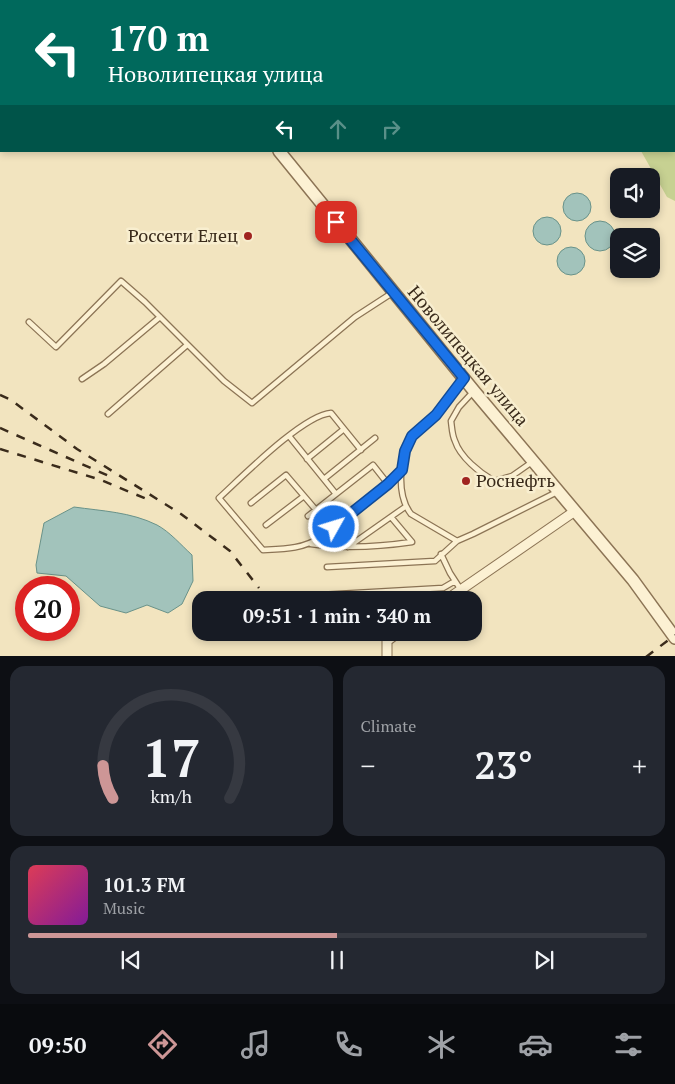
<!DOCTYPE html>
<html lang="en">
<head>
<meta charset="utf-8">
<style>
  :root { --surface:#171b24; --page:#242831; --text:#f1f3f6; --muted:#9ea1a6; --line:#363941; --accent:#cd9696 }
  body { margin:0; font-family:"PT Serif",serif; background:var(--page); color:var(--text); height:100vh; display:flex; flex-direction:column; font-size:19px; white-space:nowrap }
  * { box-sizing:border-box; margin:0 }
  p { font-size:16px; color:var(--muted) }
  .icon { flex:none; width:28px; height:28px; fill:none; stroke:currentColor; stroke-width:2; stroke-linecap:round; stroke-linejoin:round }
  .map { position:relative; height:656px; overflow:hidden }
  .sheet { display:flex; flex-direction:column; gap:10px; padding:10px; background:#0d0f14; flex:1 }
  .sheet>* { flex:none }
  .hud { position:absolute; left:0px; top:0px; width:675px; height:152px; box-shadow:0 2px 8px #0003; background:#00695c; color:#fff; overflow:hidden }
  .buttons { position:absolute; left:610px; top:168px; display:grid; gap:10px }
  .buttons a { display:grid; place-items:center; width:50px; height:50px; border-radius:10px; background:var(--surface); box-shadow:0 2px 8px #0003; font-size:25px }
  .speed { position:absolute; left:15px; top:576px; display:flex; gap:10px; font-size:25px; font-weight:700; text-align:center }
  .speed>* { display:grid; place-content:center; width:65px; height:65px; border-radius:50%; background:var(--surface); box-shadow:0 2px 8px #0003; line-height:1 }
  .speed .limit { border:8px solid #d22; background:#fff; color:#111 }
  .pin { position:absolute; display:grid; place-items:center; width:42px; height:42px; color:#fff; margin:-21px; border-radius:10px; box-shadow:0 2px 8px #0006 }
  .me { position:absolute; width:55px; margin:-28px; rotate:51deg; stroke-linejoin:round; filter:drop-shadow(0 0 4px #0008) }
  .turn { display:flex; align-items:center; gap:18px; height:105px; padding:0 25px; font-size:22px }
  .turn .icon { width:65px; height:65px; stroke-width:2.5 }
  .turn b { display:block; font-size:35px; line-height:42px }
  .lanes { display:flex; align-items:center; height:48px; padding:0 25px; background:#0003; justify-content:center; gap:25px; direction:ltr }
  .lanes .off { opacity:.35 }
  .big { font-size:38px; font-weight:700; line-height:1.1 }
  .sheet .card { flex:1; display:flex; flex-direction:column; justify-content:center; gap:8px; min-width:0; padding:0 18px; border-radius:15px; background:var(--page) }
  .sheet .dial { align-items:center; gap:0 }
  .dial svg { height:130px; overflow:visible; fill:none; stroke:var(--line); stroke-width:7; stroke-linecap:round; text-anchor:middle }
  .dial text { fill:var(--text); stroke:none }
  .song { display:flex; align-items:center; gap:15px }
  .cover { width:60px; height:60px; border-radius:8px; background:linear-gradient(135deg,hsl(350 70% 55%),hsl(290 70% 35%)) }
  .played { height:5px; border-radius:2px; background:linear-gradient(90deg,var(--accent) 50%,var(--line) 50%) }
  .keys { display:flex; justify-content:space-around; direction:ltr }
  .heat { display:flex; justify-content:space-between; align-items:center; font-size:28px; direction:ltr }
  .sheet .tiles { flex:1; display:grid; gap:10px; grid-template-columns:1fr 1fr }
  .card:last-child { grid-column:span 2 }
  .trip { position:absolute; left:192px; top:591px; width:290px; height:50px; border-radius:15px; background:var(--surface); box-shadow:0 2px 8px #0003; font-weight:700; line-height:50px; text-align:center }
  .tabs { display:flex; height:80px; justify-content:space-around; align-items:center; background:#090b0e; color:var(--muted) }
  .tabs .icon { width:35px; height:35px }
  .tabs .active { color:var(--accent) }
  .tabs b { font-size:22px; color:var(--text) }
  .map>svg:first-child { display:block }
  .green { fill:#c7d192 }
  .water { fill:#a2c3bb; stroke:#699289 }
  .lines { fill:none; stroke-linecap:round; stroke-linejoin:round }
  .service-casing { stroke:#8c7455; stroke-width:7 }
  .minor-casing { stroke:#8c7455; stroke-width:11 }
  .tertiary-casing { stroke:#8c7455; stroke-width:14 }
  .service { stroke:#fcf1d3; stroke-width:4.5 }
  .minor { stroke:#fcf1d3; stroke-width:9 }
  .tertiary { stroke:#fcf1d3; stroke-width:11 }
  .rail { stroke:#3a2b1b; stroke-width:2.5; stroke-dasharray:9 9; stroke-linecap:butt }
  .route-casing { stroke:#114b97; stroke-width:12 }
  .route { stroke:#1a73e8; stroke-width:9 }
  .poi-dot { fill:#a02420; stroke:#f8eecf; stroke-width:2 }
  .labels { text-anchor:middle; stroke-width:5; stroke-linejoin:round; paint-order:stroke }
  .poi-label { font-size:18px; fill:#3a2b1b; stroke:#f8eecf; text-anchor:end }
  .street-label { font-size:18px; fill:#3a2b1b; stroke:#f8eecf }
</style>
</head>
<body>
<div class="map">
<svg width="675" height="657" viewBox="0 0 675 657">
  <rect width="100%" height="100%" fill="#f2e4bf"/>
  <!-- green -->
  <path class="green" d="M674,9L675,11V201L667,197L641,151H674Z"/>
  <!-- water -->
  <path class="water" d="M563 207a14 14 0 1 1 28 0a14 14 0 1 1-28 0Z
    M533 231a14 14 0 1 1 28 0a14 14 0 1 1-28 0Z
    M585 236a15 15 0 1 1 30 0a15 15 0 1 1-30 0Z
    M557 261a14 14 0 1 1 28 0a14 14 0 1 1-28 0Z
    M74,507C102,511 131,512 157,525C170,532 181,545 192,555L193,581L182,604L168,613L147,605L126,613L100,606L66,576L37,573L36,565L44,523Z"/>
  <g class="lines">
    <!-- service casing -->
    <g class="service-casing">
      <path id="service" d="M29,322L56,347L121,281L145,302L224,381L252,403L355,317L392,293
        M82,379L104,364L160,317
        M473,392L459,407L451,421C452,428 452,435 455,441C460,457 480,473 494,481L512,476L532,462
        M108,414L187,345
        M289,436L336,494
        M361,450L331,413C303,415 242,477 219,498L263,550C284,549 303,549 321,537L388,484L402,470
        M307,459L344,429
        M324,479L375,438
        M251,503L286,475L316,510
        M308,516L373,465L388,484
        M266,525L304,496
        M457,541L411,514C396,495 399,456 412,437C418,429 428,423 435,416C445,406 453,391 463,379
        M311,544C345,549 378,547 412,542L391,517
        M348,547L405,507
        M441,554L450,573L461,590
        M327,567L435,561L457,541L473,534L557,492
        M320,595L443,588L455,581"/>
    </g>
    <!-- minor casing -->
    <g class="minor-casing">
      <path id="minor" d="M446,600L575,511
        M387,657V641L399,632"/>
    </g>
    <!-- tertiary casing -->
    <g class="tertiary-casing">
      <path id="tertiary" d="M157,0L158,1
        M279,151L474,391L633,580L675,638"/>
    </g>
    <!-- service -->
    <use href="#service" class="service"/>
    <!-- minor -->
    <use href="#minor" class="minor"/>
    <!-- tertiary -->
    <use href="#tertiary" class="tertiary"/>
    <!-- rail -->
    <path class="rail" d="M0,395L11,400L77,449L181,514L230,551L259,588
      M0,428L109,476
      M0,449L101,480L149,500
      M646,657L675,635"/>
  </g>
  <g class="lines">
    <!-- route casing -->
    <g class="route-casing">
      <path id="route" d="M334,527L388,484L402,470L405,451L412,436L436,415L464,378L336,222"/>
    </g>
    <!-- route -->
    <use href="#route" class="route"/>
  </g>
  <!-- markers -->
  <g class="poi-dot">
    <circle cx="248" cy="236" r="5"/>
    <circle cx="466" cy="481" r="5"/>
  </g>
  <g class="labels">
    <!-- poi labels -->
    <g class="poi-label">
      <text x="238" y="242">Россети Елец</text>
      <text x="476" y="487" text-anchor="start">Роснефть</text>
    </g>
    <!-- street labels -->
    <g class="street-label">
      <text transform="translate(468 356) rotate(50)" y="6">Новолипецкая улица</text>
    </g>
  </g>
</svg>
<div class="buttons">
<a><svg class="icon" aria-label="sound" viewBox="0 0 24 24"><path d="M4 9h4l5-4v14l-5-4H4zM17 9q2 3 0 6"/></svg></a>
<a><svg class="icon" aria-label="layers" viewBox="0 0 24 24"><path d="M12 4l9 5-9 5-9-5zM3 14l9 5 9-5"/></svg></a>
</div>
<div class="speed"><div class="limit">20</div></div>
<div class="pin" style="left:336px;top:222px;background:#d93025"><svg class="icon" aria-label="arrive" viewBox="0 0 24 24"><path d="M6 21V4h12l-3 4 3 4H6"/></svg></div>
<svg class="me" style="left:334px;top:527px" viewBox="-20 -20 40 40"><circle r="17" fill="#1a73e8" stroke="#fff" stroke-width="3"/><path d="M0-11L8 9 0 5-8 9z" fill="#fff"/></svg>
<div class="trip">09:51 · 1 min · 340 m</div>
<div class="hud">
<div class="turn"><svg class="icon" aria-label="left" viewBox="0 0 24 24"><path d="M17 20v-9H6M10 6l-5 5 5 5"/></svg><div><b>170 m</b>Новолипецкая улица</div></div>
<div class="lanes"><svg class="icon" aria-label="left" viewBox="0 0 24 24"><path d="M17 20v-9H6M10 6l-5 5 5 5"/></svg><svg class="icon off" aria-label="ahead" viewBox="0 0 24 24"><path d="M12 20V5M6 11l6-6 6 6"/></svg><svg class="icon off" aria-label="right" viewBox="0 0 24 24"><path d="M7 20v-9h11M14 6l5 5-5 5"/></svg></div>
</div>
</div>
<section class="sheet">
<div class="tiles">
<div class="card dial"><svg viewBox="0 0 100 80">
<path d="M14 69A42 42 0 1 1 86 69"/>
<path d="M14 69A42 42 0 0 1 8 49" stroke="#cd9696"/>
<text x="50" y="56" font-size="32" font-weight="700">17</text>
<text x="50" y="72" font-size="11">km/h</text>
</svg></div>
<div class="card"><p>Climate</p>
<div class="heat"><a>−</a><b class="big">23°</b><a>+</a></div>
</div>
<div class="card">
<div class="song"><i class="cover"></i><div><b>101.3 FM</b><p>Music</p></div></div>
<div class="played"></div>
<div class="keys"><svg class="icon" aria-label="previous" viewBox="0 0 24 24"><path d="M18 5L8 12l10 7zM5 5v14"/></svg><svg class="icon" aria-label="pause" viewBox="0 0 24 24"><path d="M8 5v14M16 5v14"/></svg><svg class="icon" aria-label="next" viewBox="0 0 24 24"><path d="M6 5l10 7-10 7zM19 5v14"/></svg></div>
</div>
</div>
</section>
<nav class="tabs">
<b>09:50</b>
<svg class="icon active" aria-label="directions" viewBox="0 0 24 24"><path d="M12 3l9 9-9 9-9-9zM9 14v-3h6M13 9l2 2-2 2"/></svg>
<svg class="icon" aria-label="music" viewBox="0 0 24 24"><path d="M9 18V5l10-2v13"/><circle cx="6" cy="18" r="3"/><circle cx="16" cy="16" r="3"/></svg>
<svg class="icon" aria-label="phone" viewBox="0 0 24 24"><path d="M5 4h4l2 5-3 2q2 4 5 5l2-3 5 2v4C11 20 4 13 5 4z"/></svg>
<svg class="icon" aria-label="climate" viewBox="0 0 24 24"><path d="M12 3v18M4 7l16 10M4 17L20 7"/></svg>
<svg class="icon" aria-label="car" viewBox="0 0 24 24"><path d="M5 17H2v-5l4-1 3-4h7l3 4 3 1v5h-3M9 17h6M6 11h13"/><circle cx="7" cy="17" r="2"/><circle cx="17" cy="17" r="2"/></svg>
<svg class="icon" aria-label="filters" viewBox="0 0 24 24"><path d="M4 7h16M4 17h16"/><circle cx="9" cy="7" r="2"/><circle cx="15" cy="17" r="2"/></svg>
</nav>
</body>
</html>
